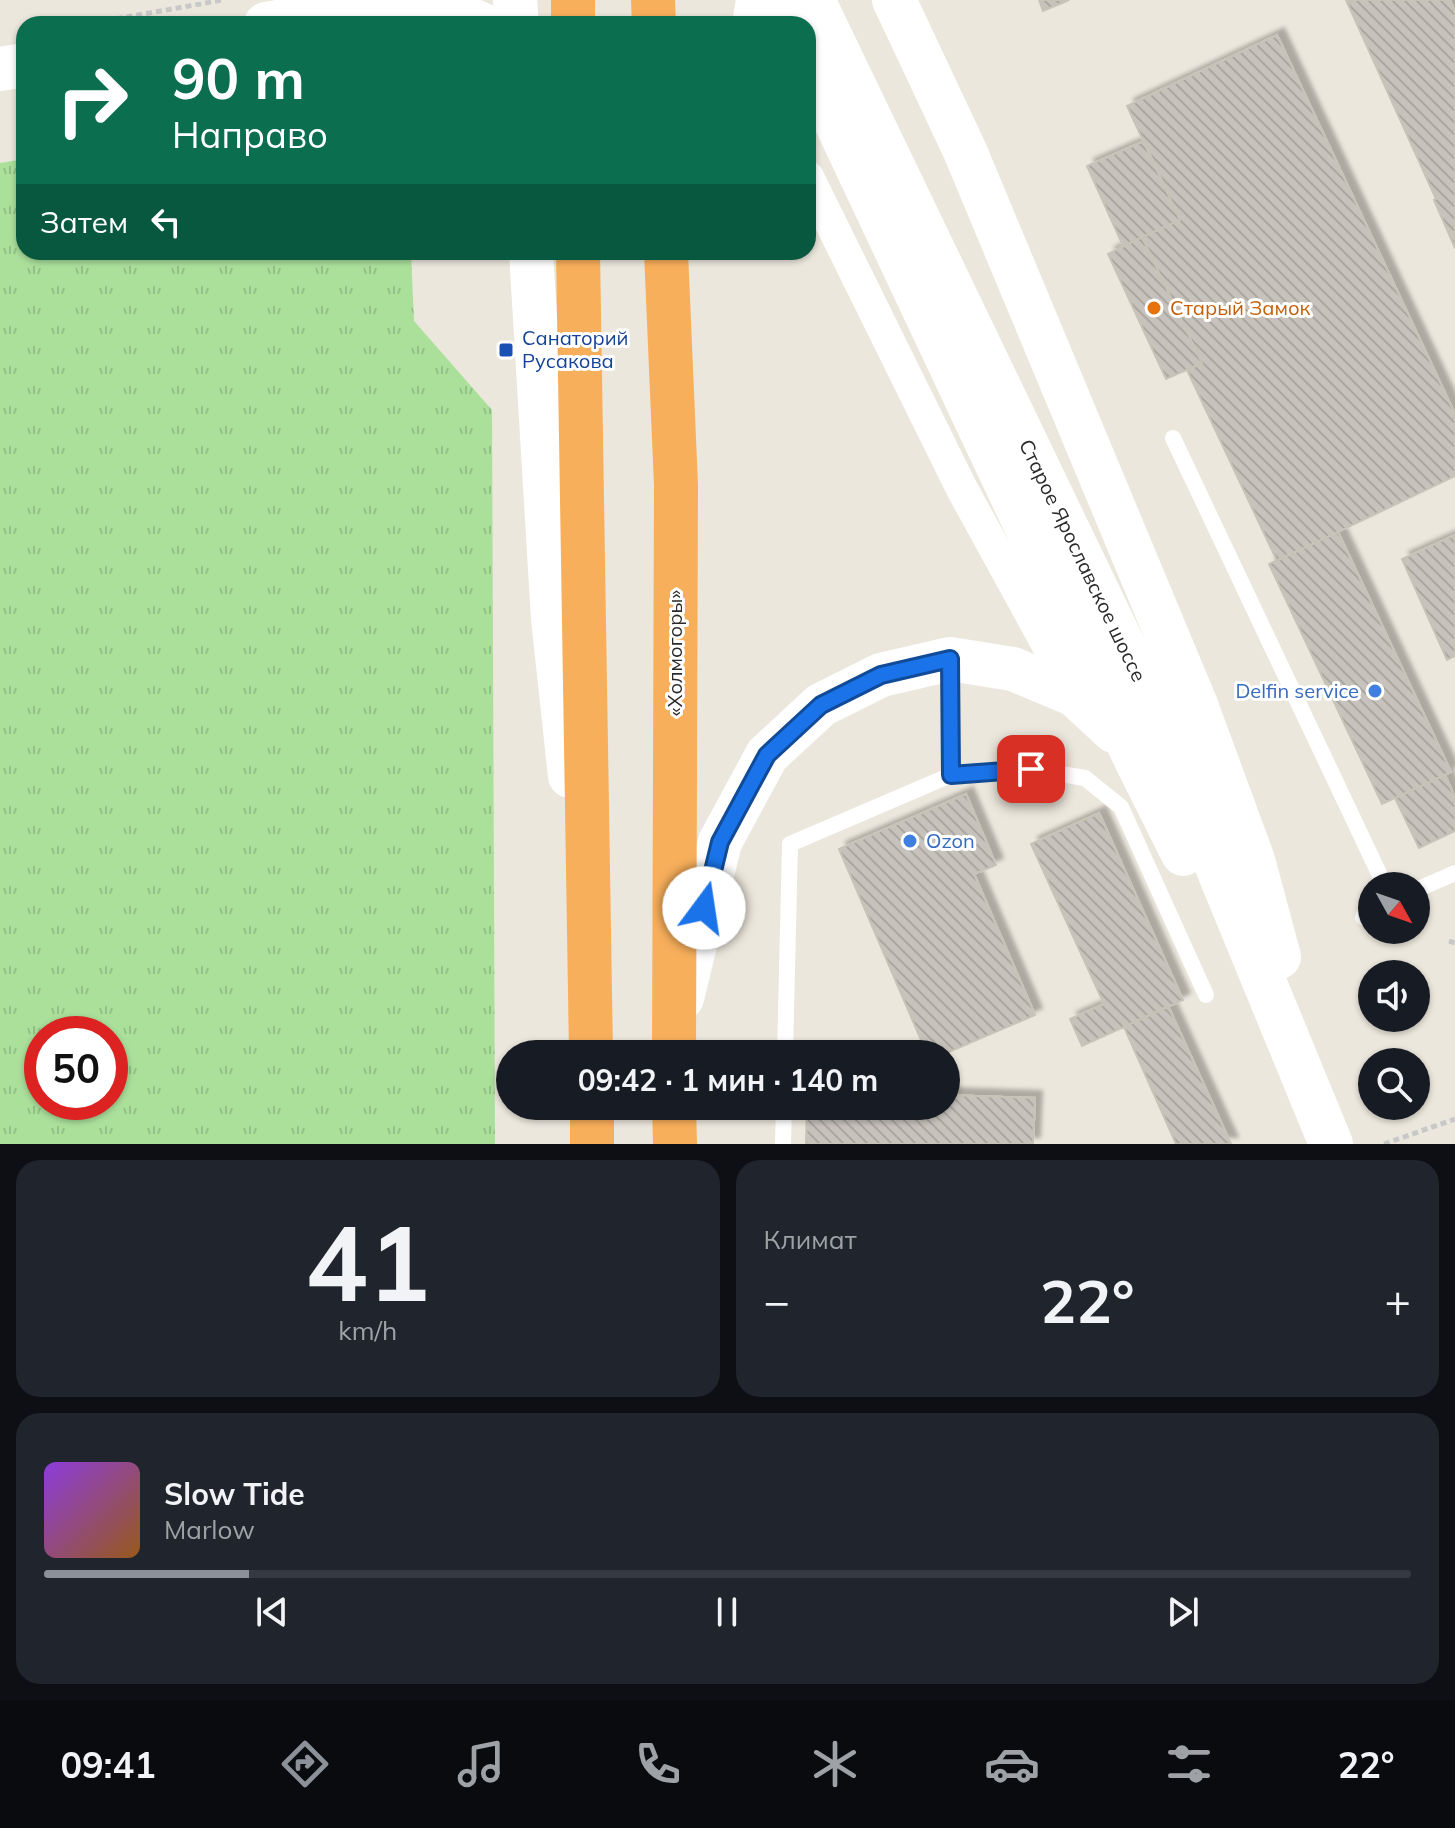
<!DOCTYPE html>
<html lang="ru">
<head>
<meta charset="utf-8">
<style>
  :root { --surface:#171b24; --page:#20242c; --text:#f1f3f6; --muted:#9ea1a6; --line:#363941; --accent:#8c9099 }
  body { margin:0; font-family:Mulish,sans-serif; background:var(--page); color:var(--text); height:100vh; display:flex; flex-direction:column; font-size:30px; white-space:nowrap }
  * { box-sizing:border-box; margin:0 }
  p { font-size:26px; color:var(--muted) }
  .icon { flex:none; width:44px; height:44px; fill:none; stroke:currentColor; stroke-width:2; stroke-linecap:round; stroke-linejoin:round }
  .map { position:relative; height:1144px; overflow:hidden }
  .drawer { display:flex; flex-direction:column; gap:16px; padding:16px; background:#0d0f14; flex:1 }
  .drawer>* { flex:none }
  .banner { position:absolute; left:16px; top:16px; width:800px; height:244px; border-radius:24px; box-shadow:0 2px 6px #0004; background:#0b6e4f; color:#fff; overflow:hidden }
  .needle { width:52px; rotate:130deg }
  .controls { position:absolute; left:1358px; top:872px; display:grid; gap:16px }
  .controls a { display:grid; place-items:center; width:72px; height:72px; border-radius:50%; background:var(--surface); box-shadow:0 2px 6px #0004; font-size:40px }
  .speed { position:absolute; left:24px; top:1016px; display:flex; gap:16px; font-size:40px; font-weight:700; text-align:center }
  .speed>* { display:grid; place-content:center; width:104px; height:104px; border-radius:50%; background:var(--surface); box-shadow:0 2px 6px #0004; line-height:1 }
  .speed .limit { border:12px solid #d22; background:#fff; color:#111 }
  .pin { position:absolute; display:grid; place-items:center; width:68px; height:68px; color:#fff; margin:-34px; border-radius:16px; box-shadow:0 4px 12px #0006 }
  .me { position:absolute; width:88px; margin:-44px; rotate:14deg; stroke-linejoin:round; filter:drop-shadow(0 0 6px #0008) }
  .turn { display:flex; align-items:center; gap:28px; height:168px; padding:0 24px; font-size:36px }
  .turn .icon { width:104px; height:104px; stroke-width:2.5 }
  .turn b { display:block; font-size:56px; line-height:68px }
  .then { display:flex; align-items:center; height:76px; padding:0 24px; background:#0003; gap:16px; font-size:30px }
  .big { font-size:60px; font-weight:700; line-height:1.1 }
  .drawer .card { flex:1; display:flex; flex-direction:column; justify-content:center; gap:12px; min-width:0; padding:0 28px; border-radius:24px; background:var(--page) }
  .drawer .dial { align-items:center; gap:0 }
  .dial b { font-size:104px; line-height:1 }
  .song { display:flex; align-items:center; gap:24px }
  .cover { width:96px; height:96px; border-radius:12px; background:linear-gradient(135deg,hsl(270 70% 55%),hsl(30 70% 35%)) }
  .played { height:8px; border-radius:4px; background:linear-gradient(90deg,var(--accent) 15%,var(--line) 15%) }
  .keys { display:flex; justify-content:space-around; direction:ltr }
  .heat { display:flex; justify-content:space-between; align-items:center; font-size:44px; direction:ltr }
  .drawer .tiles { flex:1; display:grid; gap:16px; grid-template-columns:1fr 1fr }
  .card:last-child { grid-column:span 2 }
  .trip { position:absolute; left:496px; top:1040px; width:464px; height:80px; border-radius:40px; background:var(--surface); box-shadow:0 2px 6px #0004; font-weight:700; line-height:80px; text-align:center }
  .tab-bar { display:flex; height:128px; justify-content:space-around; align-items:center; background:#090b0e; color:var(--muted) }
  .tab-bar .icon { width:56px; height:56px }
  .tab-bar .active { color:var(--accent) }
  .tab-bar b { font-size:36px; color:var(--text) }
  .map>svg:first-child { display:block }
  .grass { fill:url(#grass-tufts); fill-rule:evenodd }
  .building { fill:url(#building-back-hatch); stroke:#c7c3b6; stroke-width:2; filter:url(#shadow) }
  .lines { fill:none; stroke-linecap:round; stroke-linejoin:round }
  .path { stroke:#c8c8c8; stroke-width:5; stroke-dasharray:6 4; stroke-linecap:butt }
  .lane { stroke:#fff; stroke-width:16 }
  .street { stroke:#fff; stroke-width:32 }
  .secondary { stroke:#fff; stroke-width:44 }
  .highway { stroke:#f8af5b; stroke-width:44 }
  .route-casing { stroke:#114b97; stroke-width:20 }
  .route { stroke:#1a73e8; stroke-width:14 }
  .food-dot { fill:#e8710a; stroke:#fff; stroke-width:3 }
  .transit-dot { fill:#1a4fb4; stroke:#fff; stroke-width:3 }
  .shop-dot { fill:#3f7fe0; stroke:#fff; stroke-width:3 }
  .labels { text-anchor:middle; stroke-width:6; stroke-linejoin:round; paint-order:stroke }
  .food-label { font-size:20px; fill:#c56008; stroke:#fff; text-anchor:start }
  .transit-label { font-size:20px; fill:#164399; stroke:#fff; text-anchor:start }
  .street-label { font-size:20px; fill:#2a2a2a; stroke:#fff }
  .shop-label { font-size:20px; fill:#366cbe; stroke:#fff; text-anchor:end }
</style>
</head>
<body>
<div class="map">
<svg width="1455" height="1144" viewBox="0 0 1455 1144">
  <defs>
    <pattern id="grass-tufts" width="24" height="20" patternUnits="userSpaceOnUse" patternTransform="scale(2)"><rect width="24" height="20" fill="#abe09b"/><path d="M3 7l-1-3M5 7V3M7 7l1-3M15 17l-1-3M17 17v-4M19 17l1-3" fill="none" stroke="#93c086"/></pattern>
    <pattern id="building-back-hatch" width="6" height="6" patternUnits="userSpaceOnUse" patternTransform="scale(2)"><rect width="6" height="6" fill="#c7c3bc"/><path d="M-1 5l2 2M0 0l6 6M5-1l2 2" fill="none" stroke="#aba8a2"/></pattern>
    <filter id="shadow"><feDropShadow dx="7" dy="-7" stdDeviation="2" flood-color="#0004"/></filter>
  </defs>
  <rect width="100%" height="100%" fill="#ece7dc"/>
  <!-- grass -->
  <path class="grass" d="M24,159V252H411L414,321L492,410L495,1144H0V163ZM42,1034H110V1102H42Z"/>
  <!-- building -->
  <path class="building" d="M1039,0H1069L1043,11Z
    M1346,0H1450L1455,12V248L1434,200L1436,199Z
    M1277,35L1455,414V476L1277,561L1187,370L1202,363L1142,237L1180,220L1127,106Z
    M1144,141L1180,220L1123,246L1087,166Z
    M1142,237L1202,363L1166,379L1108,254Z
    M1338,532L1451,772L1382,804L1269,564Z
    M1455,535V656L1447,660L1402,559Z
    M1445,775L1455,798V831L1419,848L1395,798Z
    M966,794L996,865L974,874L1035,1015L944,1054H927L839,849Z
    M1099,813L1183,1000L1082,1046L1070,1019L1104,1004L1031,844Z
    M1168,1006L1231,1144H1176L1124,1027Z
    M946,1095L1035,1098L1033,1144H806L807,1106H946Z"/>
  <g class="lines">
    <!-- path -->
    <path class="path" d="M87,24L223,0
      M1449,941L1455,943
      M1384,1144L1455,1119"/>
    <!-- lane -->
    <path class="lane" d="M1173,438L1385,886
      M951,775L1031,769L1085,778L1121,807L1206,995
      M1416,890L1455,873
      M1363,917L1372,912
      M785,1054L790,844L951,775L950,662
      M783,1144L784,1106"/>
    <!-- street -->
    <path class="street" d="M748,24L752,0
      M808,177L962,489L1075,695"/>
    <!-- secondary -->
    <g class="secondary">
      <path d="M515,0L517,24"/>
      <path d="M776,0L788,24"/>
      <path id="s1" d="M813,0L1141,682L1331,1144"/>
      <path d="M894,0L965,151L1196,705L1253,860L1279,957"/>
      <path d="M390,3L443,8L481,24"/>
      <path d="M266,24L404,0"/>
      <path d="M808,63L1137,762L1183,854"/>
      <path d="M0,69L24,65"/>
      <path d="M531,252L553,619L570,776"/>
      <path d="M682,998L720,842L767,755L821,705L881,675L950,659L1013,669L1075,695L1114,731"/>
    </g>
    <!-- highway -->
    <path class="highway" d="M573,0V24
      M653,0L654,24
      M578,252L591,1054
      M666,252L676,485L674,1054
      M592,1106V1144
      M674,1106L675,1144"/>
  </g>
  <g class="lines">
    <!-- route casing -->
    <g class="route-casing">
      <path id="route" d="M704,908L720,842L767,755L821,705L881,675L950,659L951,775L1031,769"/>
    </g>
    <!-- route -->
    <use href="#route" class="route"/>
  </g>
  <!-- markers -->
  <circle class="food-dot" cx="1154" cy="308" r="8"/>
  <rect class="transit-dot" x="498" y="342" width="16" height="16" rx="4"/>
  <g class="shop-dot">
    <circle cx="1375" cy="691" r="8"/>
    <circle cx="910" cy="841" r="8"/>
  </g>
  <g class="labels">
    <!-- food labels -->
    <g class="food-label">
      <text x="1170" y="315">Старый Замок</text>
    </g>
    <!-- transit labels -->
    <g class="transit-label">
      <text x="522" y="345">Санаторий<tspan x="522" dy="23">Русакова</tspan></text>
    </g>
    <!-- street labels -->
    <g class="street-label">
      <text dy="7" stroke="none"><textPath href="#s1" startOffset="622">Старое Ярославское шоссе</textPath></text>
      <text transform="translate(675 653) rotate(-90)" y="7">«Холмогоры»</text>
    </g>
    <!-- shop labels -->
    <g class="shop-label">
      <text x="1359" y="698">Delfin service</text>
      <text x="926" y="848" text-anchor="start">Ozon</text>
    </g>
  </g>
</svg>
<div class="controls">
<a><svg class="needle" viewBox="-14 -14 28 28"><path d="M0-13l5 13h-10z" fill="#e53935"/><path d="M0 13l5-13h-10z" fill="#9ea1a6"/></svg></a>
<a><svg class="icon" aria-label="sound" viewBox="0 0 24 24"><path d="M4 9h4l5-4v14l-5-4H4zM17 9q2 3 0 6"/></svg></a>
<a><svg class="icon" aria-label="search" viewBox="0 0 24 24"><circle cx="10" cy="10" r="6"/><path d="M15 15l6 6"/></svg></a>
</div>
<div class="speed"><div class="limit">50</div></div>
<div class="pin" style="left:1031px;top:769px;background:#d93025"><svg class="icon" aria-label="arrive" viewBox="0 0 24 24"><path d="M6 21V4h12l-3 4 3 4H6"/></svg></div>
<svg class="me" style="left:704px;top:908px" viewBox="-20 -20 40 40"><circle r="19" fill="#fff"/><path d="M0-13L10 11 0 6-10 11z" fill="#1a73e8"/></svg>
<div class="trip">09:42 · 1 мин · 140 m</div>
<div class="banner">
<div class="turn"><svg class="icon" aria-label="right" viewBox="0 0 24 24"><path d="M7 20v-9h11M14 6l5 5-5 5"/></svg><div><b>90 m</b>Направо</div></div>
<div class="then">Затем<svg class="icon" aria-label="left" viewBox="0 0 24 24"><path d="M17 20v-9H6M10 6l-5 5 5 5"/></svg></div>
</div>
</div>
<section class="drawer">
<div class="tiles">
<div class="card dial"><b>41</b><p>km/h</p></div>
<div class="card"><p>Климат</p>
<div class="heat"><a>−</a><b class="big">22°</b><a>+</a></div>
</div>
<div class="card">
<div class="song"><i class="cover"></i><div><b>Slow Tide</b><p>Marlow</p></div></div>
<div class="played"></div>
<div class="keys"><svg class="icon" aria-label="previous" viewBox="0 0 24 24"><path d="M18 5L8 12l10 7zM5 5v14"/></svg><svg class="icon" aria-label="pause" viewBox="0 0 24 24"><path d="M8 5v14M16 5v14"/></svg><svg class="icon" aria-label="next" viewBox="0 0 24 24"><path d="M6 5l10 7-10 7zM19 5v14"/></svg></div>
</div>
</div>
</section>
<nav class="tab-bar">
<b>09:41</b>
<svg class="icon active" aria-label="directions" viewBox="0 0 24 24"><path d="M12 3l9 9-9 9-9-9zM9 14v-3h6M13 9l2 2-2 2"/></svg>
<svg class="icon" aria-label="music" viewBox="0 0 24 24"><path d="M9 18V5l10-2v13"/><circle cx="6" cy="18" r="3"/><circle cx="16" cy="16" r="3"/></svg>
<svg class="icon" aria-label="phone" viewBox="0 0 24 24"><path d="M5 4h4l2 5-3 2q2 4 5 5l2-3 5 2v4C11 20 4 13 5 4z"/></svg>
<svg class="icon" aria-label="climate" viewBox="0 0 24 24"><path d="M12 3v18M4 7l16 10M4 17L20 7"/></svg>
<svg class="icon" aria-label="car" viewBox="0 0 24 24"><path d="M5 17H2v-5l4-1 3-4h7l3 4 3 1v5h-3M9 17h6M6 11h13"/><circle cx="7" cy="17" r="2"/><circle cx="17" cy="17" r="2"/></svg>
<svg class="icon" aria-label="filters" viewBox="0 0 24 24"><path d="M4 7h16M4 17h16"/><circle cx="9" cy="7" r="2"/><circle cx="15" cy="17" r="2"/></svg>
<b>22°</b>
</nav>
</body>
</html>
